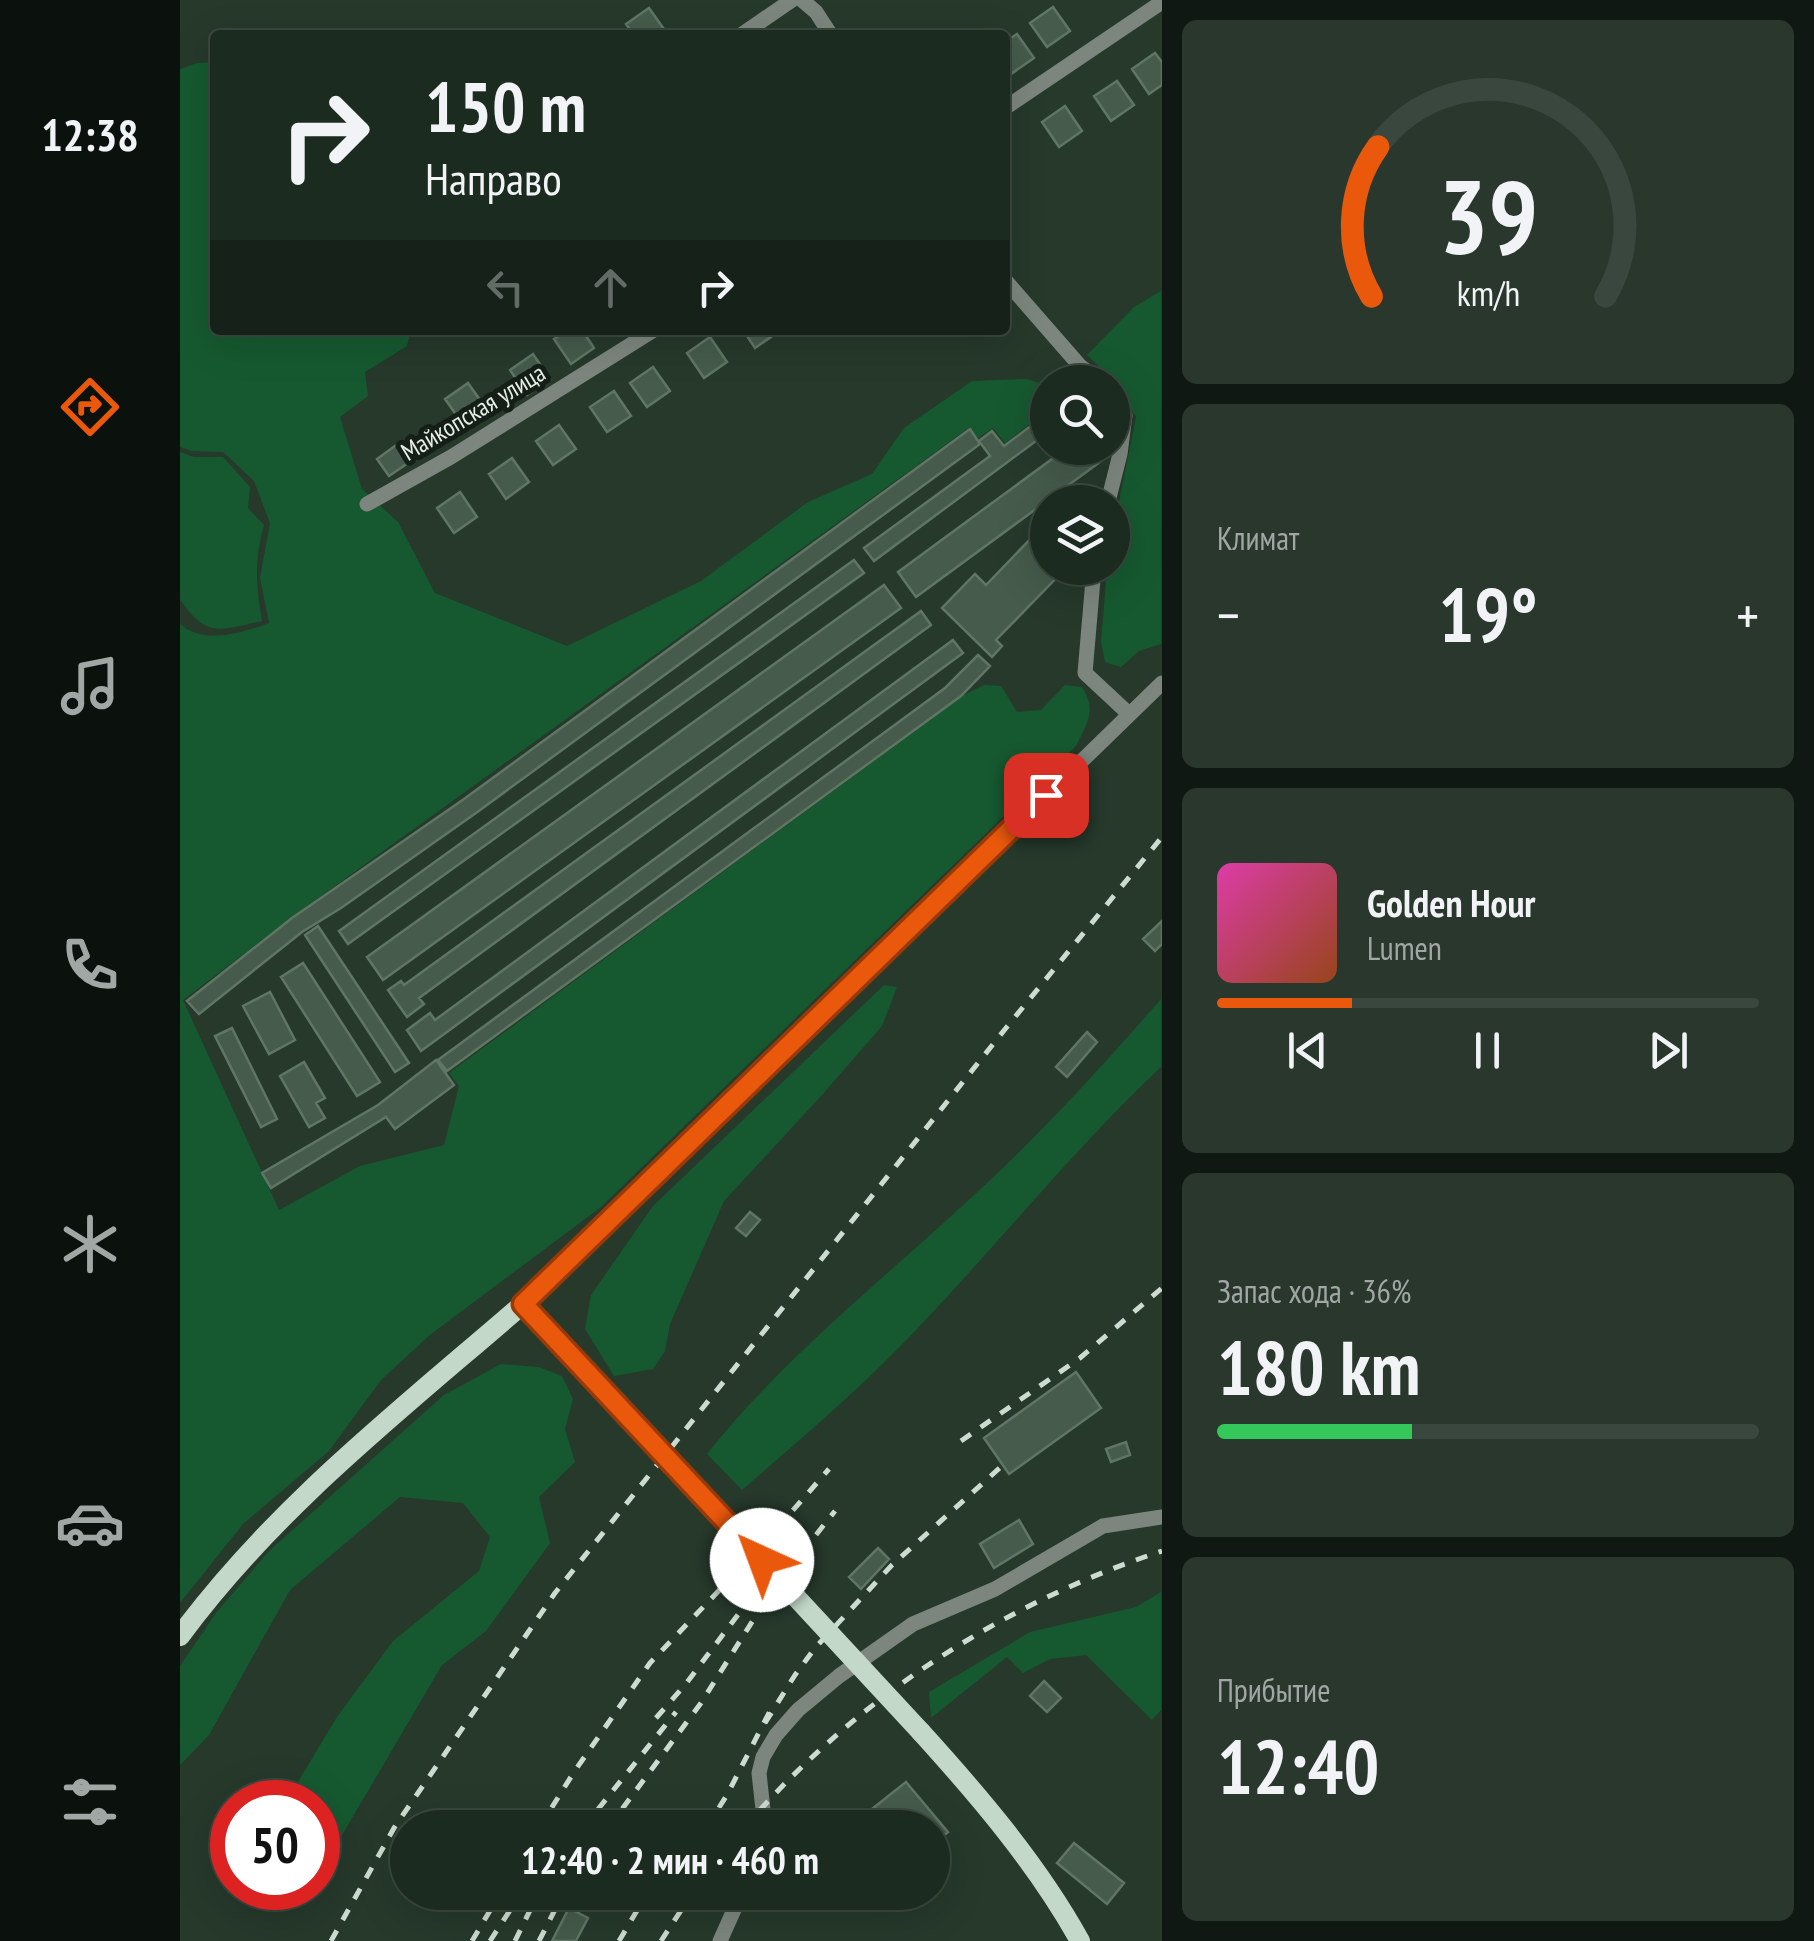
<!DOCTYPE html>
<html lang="ru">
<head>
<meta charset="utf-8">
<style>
  :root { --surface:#1c2b20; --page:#29372d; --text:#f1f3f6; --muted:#a0a7a5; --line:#3a473e; --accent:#ea580c }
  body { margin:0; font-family:"PT Sans Narrow",sans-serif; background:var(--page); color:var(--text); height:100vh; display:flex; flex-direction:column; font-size:38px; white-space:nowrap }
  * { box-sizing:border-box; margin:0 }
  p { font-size:32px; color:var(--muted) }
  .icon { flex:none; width:55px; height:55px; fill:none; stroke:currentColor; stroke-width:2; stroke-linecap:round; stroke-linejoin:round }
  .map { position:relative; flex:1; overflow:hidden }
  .panel { display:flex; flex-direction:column; gap:20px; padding:20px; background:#0f1812; width:652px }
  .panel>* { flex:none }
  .guide { position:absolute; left:30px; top:30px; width:800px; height:305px; border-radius:10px; box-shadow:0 10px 40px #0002,0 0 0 2px var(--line); background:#1c2b20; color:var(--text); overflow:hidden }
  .controls { position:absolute; left:850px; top:365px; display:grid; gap:20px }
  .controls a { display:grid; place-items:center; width:100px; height:100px; border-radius:50%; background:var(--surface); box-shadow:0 10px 40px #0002,0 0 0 2px var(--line); font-size:50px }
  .speed { position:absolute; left:30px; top:1780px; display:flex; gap:20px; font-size:50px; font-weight:700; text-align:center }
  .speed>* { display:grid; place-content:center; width:130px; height:130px; border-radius:50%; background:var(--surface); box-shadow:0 10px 40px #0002,0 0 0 2px var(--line); line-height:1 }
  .speed .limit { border:15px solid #d22; background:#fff; color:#111 }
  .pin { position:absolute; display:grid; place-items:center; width:85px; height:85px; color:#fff; margin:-42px; border-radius:20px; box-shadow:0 5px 15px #0006 }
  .me { position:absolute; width:110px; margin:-55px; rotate:317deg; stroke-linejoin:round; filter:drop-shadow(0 0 8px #0008) }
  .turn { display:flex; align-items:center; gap:35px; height:210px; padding:0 50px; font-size:45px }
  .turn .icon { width:130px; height:130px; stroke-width:2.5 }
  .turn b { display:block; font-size:70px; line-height:85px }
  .lanes { display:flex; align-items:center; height:95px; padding:0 50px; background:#0003; justify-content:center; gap:50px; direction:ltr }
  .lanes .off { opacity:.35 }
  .big { font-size:75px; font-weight:600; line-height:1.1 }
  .panel .card { flex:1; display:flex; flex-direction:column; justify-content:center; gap:15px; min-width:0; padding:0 35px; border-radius:15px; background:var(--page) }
  .panel .dial { align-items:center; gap:0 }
  .dial svg { height:260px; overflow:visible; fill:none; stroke:var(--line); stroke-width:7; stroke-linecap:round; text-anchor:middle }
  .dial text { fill:var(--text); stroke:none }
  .song { display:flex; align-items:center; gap:30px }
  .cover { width:120px; height:120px; border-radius:15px; background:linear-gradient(135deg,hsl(320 70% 55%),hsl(20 70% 35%)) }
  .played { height:10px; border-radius:5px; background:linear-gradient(90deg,var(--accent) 25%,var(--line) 25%) }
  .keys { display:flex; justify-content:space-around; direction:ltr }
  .heat { display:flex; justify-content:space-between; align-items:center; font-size:55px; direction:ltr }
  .charge { height:15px; border-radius:8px; background:linear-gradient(90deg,#34c759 36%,var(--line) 0) }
  .trip { position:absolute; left:210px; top:1810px; width:560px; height:100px; border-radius:50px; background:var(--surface); box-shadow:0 10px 40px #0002,0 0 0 2px var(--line); font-weight:600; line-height:100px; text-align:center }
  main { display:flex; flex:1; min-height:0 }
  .menu { display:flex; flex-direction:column; width:180px; justify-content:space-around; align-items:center; background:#0b110d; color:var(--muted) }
  .menu .icon { width:70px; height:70px }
  .menu .selected { color:var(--accent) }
  .menu b { font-size:45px; color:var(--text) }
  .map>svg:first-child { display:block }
  .green { fill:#165930 }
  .building { fill:#465b4b; stroke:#607665; stroke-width:2.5 }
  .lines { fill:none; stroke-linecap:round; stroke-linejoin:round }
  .minor { stroke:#7c867e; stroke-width:15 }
  .major { stroke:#c3d8c8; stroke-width:20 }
  .rail { stroke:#cedbd1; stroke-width:5; stroke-dasharray:12 12; stroke-linecap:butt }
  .major-bridge { stroke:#c3d8c8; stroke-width:20 }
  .route-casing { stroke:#983908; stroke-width:25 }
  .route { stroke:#ea580c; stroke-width:18 }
  .labels { text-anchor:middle; stroke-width:10; stroke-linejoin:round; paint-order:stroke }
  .street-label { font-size:25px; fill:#e5f1e8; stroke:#151e17 }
</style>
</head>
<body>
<main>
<nav class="menu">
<b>12:38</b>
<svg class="icon selected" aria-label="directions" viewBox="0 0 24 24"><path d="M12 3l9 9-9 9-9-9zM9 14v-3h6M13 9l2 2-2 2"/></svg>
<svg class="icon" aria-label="music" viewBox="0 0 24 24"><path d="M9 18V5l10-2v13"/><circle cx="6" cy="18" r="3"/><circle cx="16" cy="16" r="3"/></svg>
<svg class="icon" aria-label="phone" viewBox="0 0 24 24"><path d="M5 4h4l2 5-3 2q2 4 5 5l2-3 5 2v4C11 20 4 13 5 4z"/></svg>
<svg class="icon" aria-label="climate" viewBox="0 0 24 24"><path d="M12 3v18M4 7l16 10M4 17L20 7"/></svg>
<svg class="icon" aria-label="car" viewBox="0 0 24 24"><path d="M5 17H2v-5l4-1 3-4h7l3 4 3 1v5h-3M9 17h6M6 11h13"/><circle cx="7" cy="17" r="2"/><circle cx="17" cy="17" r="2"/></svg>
<svg class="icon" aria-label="filters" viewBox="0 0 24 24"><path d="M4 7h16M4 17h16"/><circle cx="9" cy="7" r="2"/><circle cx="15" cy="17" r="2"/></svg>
</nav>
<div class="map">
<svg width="982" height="1941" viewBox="0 0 982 1941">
  <rect width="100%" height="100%" fill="#26392b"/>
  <!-- green -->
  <path class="green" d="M35,62V330H231L227,346L185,372L188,396L160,417L182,489L218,522L255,593L387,646L521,581L628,502L692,474L724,428L792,381L846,379L867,385V411L825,443L813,428L798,438L790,427L112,917L3,1000L99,1210L180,1166L264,1145L279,1086L269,1073L784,695L804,685L821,686L837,712L861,710L885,685L902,687C917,710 907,724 896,746L421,1207L251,1334L201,1380L149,1451L63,1524L0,1603V624C24,645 62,633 89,623L80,578L90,523L74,481L43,452L12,451L0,447V69L17,63Z
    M981,291V644L959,651L941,667L925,662L921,642L927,568H932L933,531L956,417L929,376L907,355L954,307Z
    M0,452L14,457H43L70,487L68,508L84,525C74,560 76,585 82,621C41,630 26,639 0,599Z
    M704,985L717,987L702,1026L642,1095L544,1201L490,1324L485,1351L473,1369L434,1376L405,1329L411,1295L473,1206Z
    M981,999V1067C894,1149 819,1243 736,1330C682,1387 621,1439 562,1490L527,1454C608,1352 713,1272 807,1183C869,1125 926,1062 981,999Z
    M321,1364L359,1367L382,1376L393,1399L385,1429L395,1462L359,1497L370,1543L306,1631L262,1665L148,1859L138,1861V1802H107V1800L157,1717L213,1641L299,1571L310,1537L283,1503L220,1497L110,1590L29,1735L0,1765V1666L36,1613L89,1551L264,1395Z
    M981,1592V1710L972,1720L906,1655L870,1659L843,1673L827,1657L751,1718L749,1692L850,1632L956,1607Z"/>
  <!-- building -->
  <path class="building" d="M873,7L890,31L867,47L850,23Z
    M469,8L486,32L482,35H454L446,24Z
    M837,34L854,58L831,74L825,66V42Z
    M975,53L982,62V85L969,94L952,69Z
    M937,81L954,105L931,121L914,96Z
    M885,106L902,131L879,147L862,122Z
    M388,330H402L414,348L391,364L374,339Z
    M563,330H597L598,332L575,348Z
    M530,337L547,362L524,378L507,353Z
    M353,354L370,379L347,395L330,370Z
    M473,367L490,391L467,407L450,383Z
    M288,383L305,407L282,423L265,399Z
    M434,391L451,416L427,432L410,407Z
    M868,413V432L694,561L684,548L810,456L799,441L812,431L824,446Z
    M379,425L396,449L373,465L356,441Z
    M790,429L800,444L296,813L161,908L122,932L19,1014L7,1001L112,918L284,799Z
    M219,443L231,461L209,476L197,459Z
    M887,448H913L911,449L920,462L736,597L718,572Z
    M332,458L349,482L326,499L309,474Z
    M280,492L297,517L274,533L257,508Z
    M860,529L868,536V568H886L816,640L822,646L812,657L762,608L795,574L806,585Z
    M674,560L684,573L168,944L159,931Z
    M704,585L721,608L203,980L187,957Z
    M741,611L751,625L239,998L244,1004L227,1017L208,990L221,981L224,985Z
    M773,640L783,653L241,1051L227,1030L250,1013L255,1020Z
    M798,655L810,666L781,696L267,1071L258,1060L765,688Z
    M982,921V944L975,951L963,939Z
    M138,926L229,1063L215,1072L125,935Z
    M123,963L200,1082L177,1096L101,977Z
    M90,992L115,1040L89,1054L63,1006Z
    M52,1028L97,1119L81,1127L35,1036Z
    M907,1032L917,1042L887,1077L876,1067Z
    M256,1060L274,1085L215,1129L206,1117L91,1188L82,1173L198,1105Z
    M124,1062L145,1098L136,1103L145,1118L129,1127L100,1076Z
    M570,1212L580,1220L566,1236L556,1228Z
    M896,1372L921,1408L829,1474L804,1438Z
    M946,1442L950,1455L931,1462L926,1449Z
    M839,1520L853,1544L814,1568L800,1544Z
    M698,1548L709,1559L681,1589L669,1577Z
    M864,1681L881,1698L867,1712L850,1696Z
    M726,1782L768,1832L752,1845V1828H707L692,1809Z
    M894,1843L944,1883L927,1904L877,1863Z
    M389,1908L408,1918L396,1941H372Z"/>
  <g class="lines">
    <!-- minor -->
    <path class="minor" d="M622,0L636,12L651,35
      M561,35L612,0
      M825,108L982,2
      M825,280L900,366L922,382
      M928,502L940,454L945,415L932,391
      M187,504L271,457L474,330
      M914,568L905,673L949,714
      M343,1304L982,683
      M585,1828L579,1773L583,1757L596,1735L618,1710L659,1676L733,1624L815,1589L923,1526L982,1517
      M540,1941L562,1892"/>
    <!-- major -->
    <path class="major" d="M0,1636C95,1507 223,1408 343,1304L422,1388
      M741,1732C799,1796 858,1865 900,1941"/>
    <!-- rail -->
    <path class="rail" d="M781,1441L900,1358L982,1288
      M476,1718L505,1685L572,1596
      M585,1723L615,1675L635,1648L712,1565L823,1465
      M359,1828L394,1772L470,1663L587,1540L649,1469
      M403,1828L496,1712
      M428,1828L521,1703L592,1590L655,1511
      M526,1828L547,1795L591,1709
      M564,1828C675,1699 821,1604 982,1551
      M151,1941L214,1828L375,1593L826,1028L982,837
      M292,1941L321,1892
      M310,1941L342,1892
      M335,1941L359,1892
      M359,1941L384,1892
      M439,1941L468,1892
      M481,1941L513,1892"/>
    <!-- major-bridge -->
    <path class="major-bridge" d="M422,1388L741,1732"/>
  </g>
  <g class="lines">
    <!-- route casing -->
    <g class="route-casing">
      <path id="route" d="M582,1560L343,1304L866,795"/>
    </g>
    <!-- route -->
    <use href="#route" class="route"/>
  </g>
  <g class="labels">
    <!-- street labels -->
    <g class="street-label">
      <text transform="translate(293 412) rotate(-31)" y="9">Майкопская улица</text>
    </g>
  </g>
</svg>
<div class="controls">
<a><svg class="icon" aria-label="search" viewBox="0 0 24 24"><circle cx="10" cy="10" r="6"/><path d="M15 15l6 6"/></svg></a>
<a><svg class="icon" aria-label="layers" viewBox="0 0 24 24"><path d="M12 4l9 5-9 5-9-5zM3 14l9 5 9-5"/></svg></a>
</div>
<div class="speed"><div class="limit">50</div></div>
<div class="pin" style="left:866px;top:795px;background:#d93025"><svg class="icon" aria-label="arrive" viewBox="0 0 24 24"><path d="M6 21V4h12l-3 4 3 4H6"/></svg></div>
<svg class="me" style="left:582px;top:1560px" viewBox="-20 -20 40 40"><circle r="19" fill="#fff"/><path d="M0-13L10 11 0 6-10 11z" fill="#ea580c"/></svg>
<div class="trip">12:40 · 2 мин · 460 m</div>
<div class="guide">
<div class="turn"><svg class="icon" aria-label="right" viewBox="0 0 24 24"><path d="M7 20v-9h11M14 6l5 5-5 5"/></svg><div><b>150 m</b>Направо</div></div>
<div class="lanes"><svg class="icon off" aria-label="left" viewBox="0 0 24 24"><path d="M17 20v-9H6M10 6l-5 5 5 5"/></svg><svg class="icon off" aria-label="ahead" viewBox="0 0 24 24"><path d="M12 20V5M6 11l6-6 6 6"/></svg><svg class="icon" aria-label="right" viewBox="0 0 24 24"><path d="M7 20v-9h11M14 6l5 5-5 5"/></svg></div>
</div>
</div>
<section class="panel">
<div class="card dial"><svg viewBox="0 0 100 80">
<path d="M14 69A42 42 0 1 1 86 69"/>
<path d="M14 69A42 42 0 0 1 16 23" stroke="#ea580c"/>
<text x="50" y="56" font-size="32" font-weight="700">39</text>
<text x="50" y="72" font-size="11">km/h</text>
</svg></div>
<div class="card"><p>Климат</p>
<div class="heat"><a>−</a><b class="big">19°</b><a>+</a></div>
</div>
<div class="card">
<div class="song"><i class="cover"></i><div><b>Golden Hour</b><p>Lumen</p></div></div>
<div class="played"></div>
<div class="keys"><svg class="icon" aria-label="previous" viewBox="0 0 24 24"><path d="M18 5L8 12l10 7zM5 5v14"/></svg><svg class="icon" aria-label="pause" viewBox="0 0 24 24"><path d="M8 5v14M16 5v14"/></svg><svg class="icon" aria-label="next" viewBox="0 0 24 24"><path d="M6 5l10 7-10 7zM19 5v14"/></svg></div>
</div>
<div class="card"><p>Запас хода · 36%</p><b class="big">180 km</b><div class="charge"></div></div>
<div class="card"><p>Прибытие</p><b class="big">12:40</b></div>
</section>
</main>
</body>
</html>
